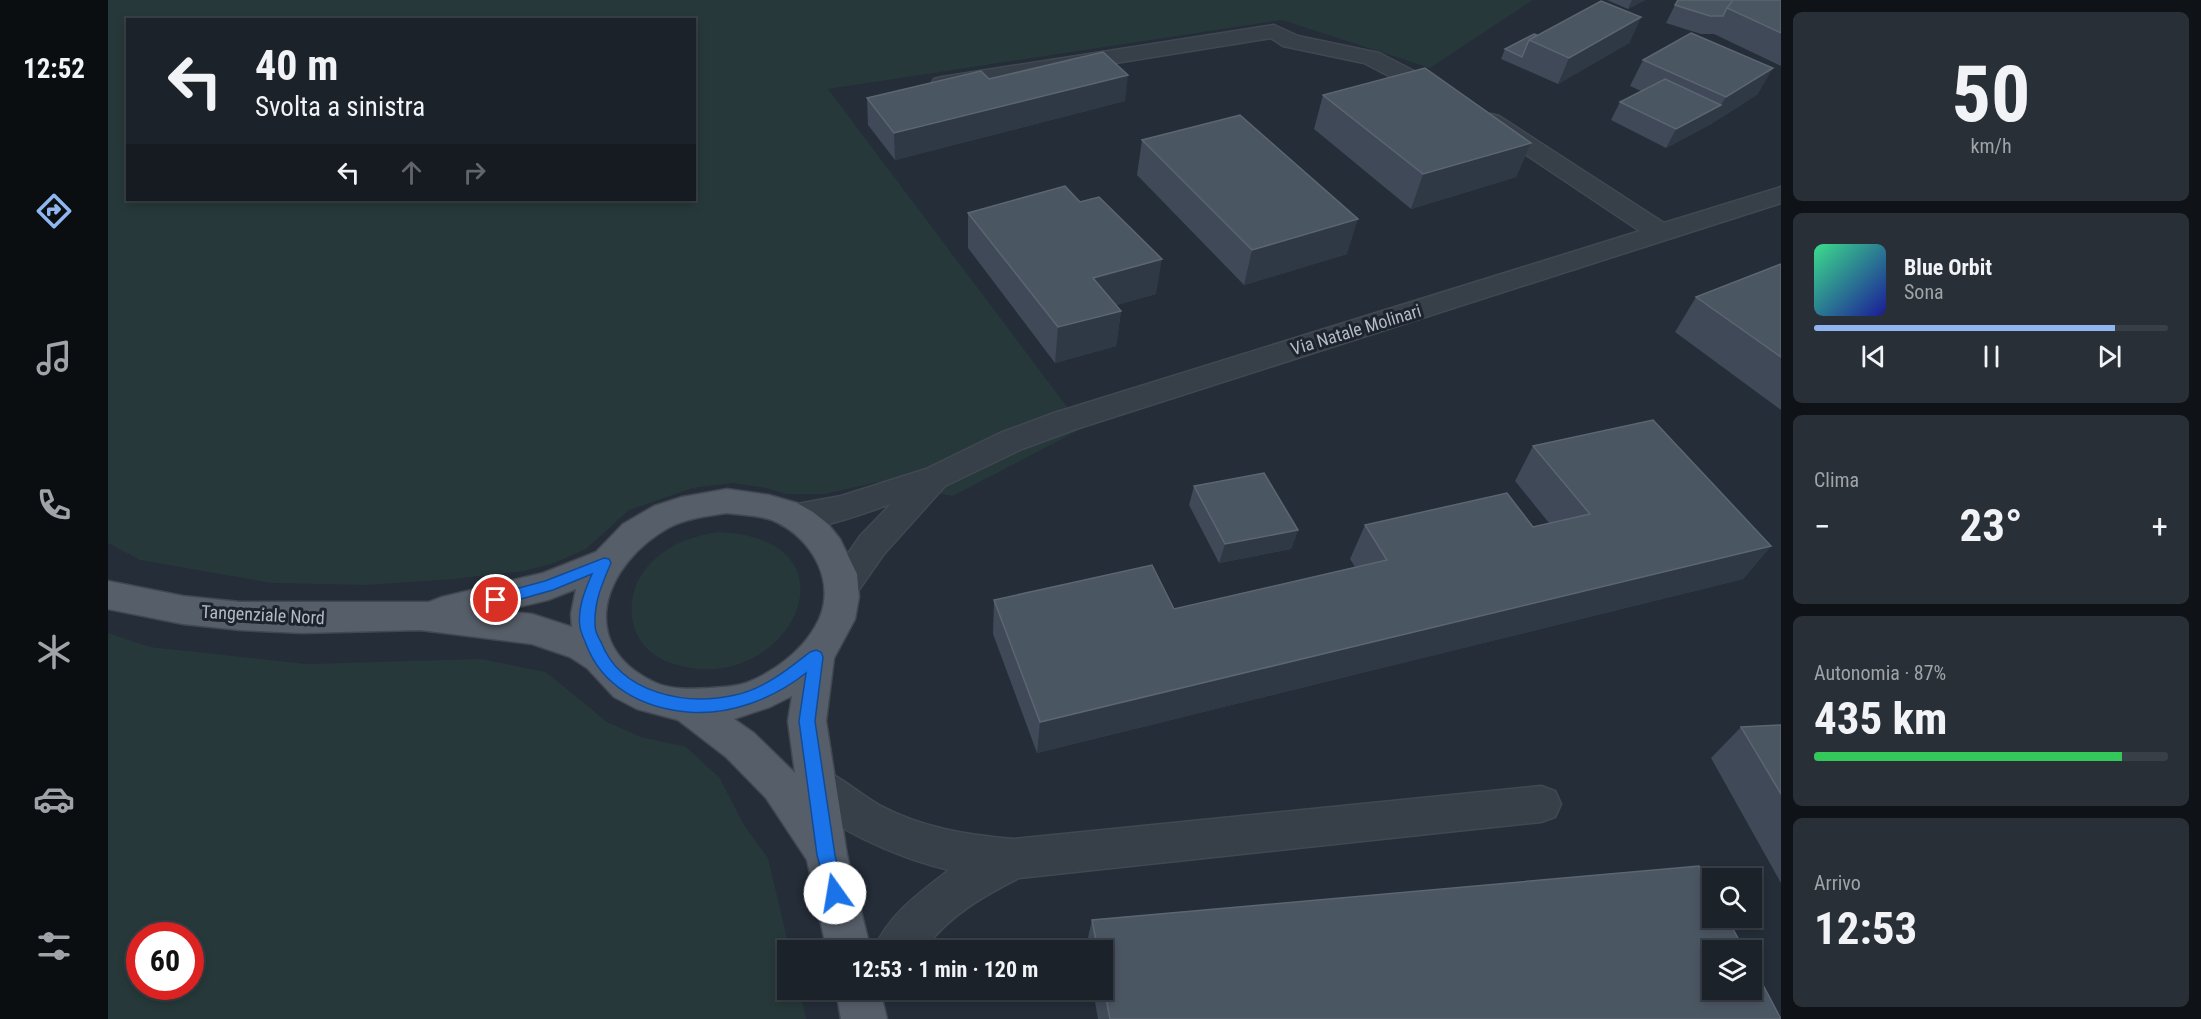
<!DOCTYPE html>
<html lang="it">
<head>
<meta charset="utf-8">
<style>
  :root { --surface:#1b222a; --page:#282f36; --text:#f1f3f6; --muted:#a0a4a8; --line:#393f47; --accent:#8fb6ee }
  body { margin:0; font-family:"Roboto Condensed",sans-serif; background:var(--page); color:var(--text); height:100vh; display:flex; flex-direction:column; font-size:22px; white-space:nowrap }
  * { box-sizing:border-box; margin:0 }
  p { font-size:20px; color:var(--muted) }
  .icon { flex:none; width:33px; height:33px; fill:none; stroke:currentColor; stroke-width:2; stroke-linecap:round; stroke-linejoin:round }
  .map { position:relative; flex:1; overflow:hidden }
  .sheet { display:flex; flex-direction:column; gap:12px; padding:12px; background:#0f1317; width:420px }
  .sheet>* { flex:none }
  .top-card { position:absolute; left:18px; top:18px; width:570px; height:183px; border-radius:0px; box-shadow:0 3px 9px #0003,0 0 0 2px var(--line); background:#1b222a; color:var(--text); overflow:hidden }
  .buttons { position:absolute; left:1594px; top:868px; display:grid; gap:12px }
  .buttons a { display:grid; place-items:center; width:60px; height:60px; border-radius:0px; background:var(--surface); box-shadow:0 3px 9px #0003,0 0 0 2px var(--line); font-size:30px }
  .speed { position:absolute; left:18px; top:922px; display:flex; gap:12px; font-size:30px; font-weight:700; text-align:center }
  .speed>* { display:grid; place-content:center; width:78px; height:78px; border-radius:50%; background:var(--surface); box-shadow:0 3px 9px #0003,0 0 0 2px var(--line); line-height:1 }
  .speed .limit { border:9px solid #d22; background:#fff; color:#111 }
  .pin { position:absolute; display:grid; place-items:center; width:51px; height:51px; color:#fff; margin:-26px; border:3px solid #fff; border-radius:50%; box-shadow:0 2px 6px #0007 }
  .me { position:absolute; width:66px; margin:-33px; rotate:347deg; stroke-linejoin:round; filter:drop-shadow(0 0 4px #0008) }
  .turn { display:flex; align-items:center; gap:21px; height:126px; padding:0 30px; font-size:27px }
  .turn .icon { width:78px; height:78px; stroke-width:2.5 }
  .turn b { display:block; font-size:42px; line-height:51px }
  .lanes { display:flex; align-items:center; height:57px; padding:0 30px; background:#0003; justify-content:center; gap:30px; direction:ltr }
  .lanes .off { opacity:.35 }
  .big { font-size:45px; font-weight:700; line-height:1.1 }
  .sheet .widget { flex:1; display:flex; flex-direction:column; justify-content:center; gap:9px; min-width:0; padding:0 21px; border-radius:9px; background:var(--page) }
  .sheet .dial { align-items:center; gap:0 }
  .dial b { font-size:78px; line-height:1 }
  .song { display:flex; align-items:center; gap:18px }
  .cover { width:72px; height:72px; border-radius:9px; background:linear-gradient(135deg,hsl(150 70% 55%),hsl(240 70% 35%)) }
  .played { height:6px; border-radius:3px; background:linear-gradient(90deg,var(--accent) 85%,var(--line) 85%) }
  .keys { display:flex; justify-content:space-around; direction:ltr }
  .heat { display:flex; justify-content:space-between; align-items:center; font-size:33px; direction:ltr }
  .charge { height:9px; border-radius:4px; background:linear-gradient(90deg,#34c759 87%,var(--line) 0) }
  .trip { position:absolute; left:669px; top:940px; width:336px; height:60px; border-radius:0px; background:var(--surface); box-shadow:0 3px 9px #0003,0 0 0 2px var(--line); font-weight:700; line-height:60px; text-align:center }
  main { display:flex; flex:1; min-height:0 }
  .tabs { display:flex; flex-direction:column; width:108px; justify-content:space-around; align-items:center; background:#0b0e11; color:var(--muted) }
  .tabs .icon { width:42px; height:42px }
  .tabs .active { color:var(--accent) }
  .tabs b { font-size:27px; color:var(--text) }
  .map>svg:first-child { display:block }
  .green { fill:#263839; fill-rule:evenodd }
  .lines { fill:none; stroke-linecap:round; stroke-linejoin:round }
  .minor-casing { stroke:#414852; stroke-width:3 }
  .major-casing { stroke:#414852; stroke-width:3 }
  .minor { fill:#373f49; fill-rule:evenodd }
  .major { fill:#565e69; fill-rule:evenodd }
  .wall { fill:#3f4957 }
  .shaded-wall { fill:#2f3946 }
  .building { fill:#4b5663; stroke:#5c6572; stroke-width:1.5 }
  .route { fill:#1a73e8; stroke:#114b97; stroke-width:1.5 }
  .labels { text-anchor:middle; stroke-width:6; stroke-linejoin:round; paint-order:stroke }
  .street-label { font-size:18px; fill:#b3bac5; stroke:#1d242e }
</style>
</head>
<body>
<main>
<nav class="tabs">
<b>12:52</b>
<svg class="icon active" aria-label="directions" viewBox="0 0 24 24"><path d="M12 3l9 9-9 9-9-9zM9 14v-3h6M13 9l2 2-2 2"/></svg>
<svg class="icon" aria-label="music" viewBox="0 0 24 24"><path d="M9 18V5l10-2v13"/><circle cx="6" cy="18" r="3"/><circle cx="16" cy="16" r="3"/></svg>
<svg class="icon" aria-label="phone" viewBox="0 0 24 24"><path d="M5 4h4l2 5-3 2q2 4 5 5l2-3 5 2v4C11 20 4 13 5 4z"/></svg>
<svg class="icon" aria-label="climate" viewBox="0 0 24 24"><path d="M12 3v18M4 7l16 10M4 17L20 7"/></svg>
<svg class="icon" aria-label="car" viewBox="0 0 24 24"><path d="M5 17H2v-5l4-1 3-4h7l3 4 3 1v5h-3M9 17h6M6 11h13"/><circle cx="7" cy="17" r="2"/><circle cx="17" cy="17" r="2"/></svg>
<svg class="icon" aria-label="filters" viewBox="0 0 24 24"><path d="M4 7h16M4 17h16"/><circle cx="9" cy="7" r="2"/><circle cx="15" cy="17" r="2"/></svg>
</nav>
<div class="map">
<svg width="1673" height="1019" viewBox="0 0 1673 1019">
  <rect width="100%" height="100%" fill="#242d38"/>
  <!-- green -->
  <path class="green" d="M0,0H1425L1322,68L1174,20L720,89L975,428L845,496L770,482L717,494H678L658,488L625,483L585,488L521,510L478,549L446,563L416,571L346,579L259,585L163,583L32,560L0,543ZM20,20H586V200H20Z
    M610,532C764,538 676,706 560,662C514,644 513,587 548,558C566,542 587,536 610,532Z
    M0,633L42,647L199,664L373,659L438,672L499,722L533,737L578,747L611,777L636,825L660,858L682,951H680V990H692L698,1019H0ZM32,936H82V987H32Z"/>
  <g class="lines">
    <!-- minor casing -->
    <g class="minor-casing">
      <path id="minor" d="M1166,25L1190,36L1271,53L1343,90L1346,95L1343,100L1335,102L1327,100L1256,63L1175,46L1163,38L834,91L826,89L823,84L826,79L834,77Z
        M1383,114L1391,116L1556,223L1673,187V203L968,429L914,449L837,486L776,554L746,597L734,601L722,597L717,587L752,536L783,504C752,514 704,535 673,525L668,516L673,507L733,496L818,469L892,433L946,413L1532,231L1375,126L1371,121L1375,116Z
        M708,766C731,775 750,793 771,805C814,828 859,835 906,839L1433,786L1447,791L1453,804L1447,817L1433,822L911,878C873,897 841,916 814,951H765C780,915 811,893 841,870C798,860 707,826 688,784L694,771Z"/>
    </g>
    <!-- major casing -->
    <g class="major-casing">
      <path id="major" d="M619,489L661,495L689,503L705,512L720,524L732,539L749,574L751,597L747,619L726,658L718,721L739,855L763,951H719L699,860L658,798L618,757L570,720L529,709L506,697L479,668L462,657L424,644L312,630L194,633L132,630L75,624L0,609V581L75,596L132,602H321L334,597L435,573L488,552L515,524L546,506L574,497ZM619,513C634,515 650,515 664,520C705,537 732,586 707,627C693,652 664,673 638,683C626,687 614,687 602,688C585,689 564,690 548,683C465,645 496,563 562,527C579,518 600,516 619,513ZM468,589L463,614L464,627L424,614L394,611L440,600ZM684,696L680,721L687,773L646,733L626,719L662,707Z
        M728,990H772L779,1019H733Z"/>
    </g>
    <!-- minor -->
    <use href="#minor" class="minor"/>
    <!-- major -->
    <use href="#major" class="major"/>
  </g>
  <!-- wall -->
  <path class="wall" d="M1499,0H1537L1520,9Z
    M1673,0V66L1606,34H1593L1558,23L1567,5Z
    M1533,17L1521,43L1450,84L1393,59L1397,49L1429,35Z
    M1535,60L1650,94L1603,124L1558,148L1503,120L1512,102L1533,91L1522,86Z
    M881,79L1017,101L787,160L760,125L759,98Z
    M1215,95L1423,143L1408,177L1303,209L1206,129Z
    M1034,140L1239,254L1136,285L1029,175Z
    M860,213L1048,294L1008,305L1013,311L1008,346L947,363L860,248Z
    M1673,264V410L1567,332L1588,297Z
    M1425,446L1663,546L1635,579L929,753L885,634L886,600L1066,609L1247,567L1242,559L1257,525L1425,527L1441,523L1407,481Z
    M1086,486L1190,530L1183,549L1111,563L1081,505Z
    M1673,725V883L1603,758L1633,727Z
    M984,920L1673,1019H990L985,990H994V951H978V946Z"/>
  <!-- shaded-wall -->
  <path class="shaded-wall" d="M1524,0H1537L1520,9Z
    M1533,17L1521,43L1450,84L1461,58Z
    M1665,68L1650,94L1603,124L1558,148L1568,129L1613,105L1618,97Z
    M1020,75L1017,101L787,160L786,133Z
    M1423,143L1408,177L1303,209L1315,174Z
    M1250,219L1239,254L1136,285L1144,250Z
    M1054,259L1048,294L981,313L985,278Z
    M1013,311L1008,346L947,363L950,327Z
    M1190,530L1183,549L1111,563L1117,544Z
    M1663,546L1635,579L929,753L932,722Z"/>
  <!-- building -->
  <path class="building" d="M1570,0H1625L1619,8L1615,16H1602L1567,5Z
    M1625,0H1673V33L1619,8Z
    M1493,1L1533,17L1461,58L1421,40Z
    M1583,33L1665,68L1618,97L1535,60Z
    M1426,34L1429,35L1421,40L1414,57L1397,49Z
    M995,52L1020,75L786,133L759,98L873,71L881,79Z
    M1317,68L1423,143L1315,174L1215,95Z
    M1557,79L1613,105L1568,129L1512,102Z
    M1132,115L1250,219L1144,250L1034,140Z
    M957,186L972,202L991,197L1054,259L985,278L1013,311L950,327L860,213Z
    M1673,264V357L1588,297Z
    M1545,420L1663,546L932,722L886,600L1044,565L1066,609L1279,560L1257,525L1399,493L1425,527L1482,514L1425,446Z
    M1156,473L1190,530L1117,544L1086,486Z
    M1673,725V794L1633,727Z
    M1591,866L1605,892V918H1619L1637,951H1605V990H1644V964L1673,1019H1002L994,978V951H990L984,920Z"/>
  <!-- route -->
  <path class="route" d="M496,558L501,559L503,563C494,584 486,602 487,625C487,631 490,637 493,642C513,694 578,706 627,695C656,689 679,670 702,652L708,650L713,652L715,657L707,721L727,855L736,893L733,899L727,902L721,899L709,855L691,721L698,673C665,699 621,716 579,712C535,708 494,687 478,644C476,639 473,633 472,627C469,609 477,590 484,574L445,590L388,606L382,604L380,600L382,596L437,581Z"/>
  <g class="labels">
    <!-- street labels -->
    <g class="street-label">
      <text transform="translate(1248 330) rotate(-17)" y="6">Via Natale Molinari</text>
      <text transform="translate(155 615) rotate(3)" y="6">Tangenziale Nord</text>
    </g>
  </g>
</svg>
<div class="buttons">
<a><svg class="icon" aria-label="search" viewBox="0 0 24 24"><circle cx="10" cy="10" r="6"/><path d="M15 15l6 6"/></svg></a>
<a><svg class="icon" aria-label="layers" viewBox="0 0 24 24"><path d="M12 4l9 5-9 5-9-5zM3 14l9 5 9-5"/></svg></a>
</div>
<div class="speed"><div class="limit">60</div></div>
<div class="pin" style="left:388px;top:600px;background:#d93025"><svg class="icon" aria-label="arrive" viewBox="0 0 24 24"><path d="M6 21V4h12l-3 4 3 4H6"/></svg></div>
<svg class="me" style="left:727px;top:893px" viewBox="-20 -20 40 40"><circle r="19" fill="#fff"/><path d="M0-13L10 11 0 6-10 11z" fill="#1a73e8"/></svg>
<div class="trip">12:53 · 1 min · 120 m</div>
<div class="top-card">
<div class="turn"><svg class="icon" aria-label="left" viewBox="0 0 24 24"><path d="M17 20v-9H6M10 6l-5 5 5 5"/></svg><div><b>40 m</b>Svolta a sinistra</div></div>
<div class="lanes"><svg class="icon" aria-label="left" viewBox="0 0 24 24"><path d="M17 20v-9H6M10 6l-5 5 5 5"/></svg><svg class="icon off" aria-label="ahead" viewBox="0 0 24 24"><path d="M12 20V5M6 11l6-6 6 6"/></svg><svg class="icon off" aria-label="right" viewBox="0 0 24 24"><path d="M7 20v-9h11M14 6l5 5-5 5"/></svg></div>
</div>
</div>
<section class="sheet">
<div class="widget dial"><b>50</b><p>km/h</p></div>
<div class="widget">
<div class="song"><i class="cover"></i><div><b>Blue Orbit</b><p>Sona</p></div></div>
<div class="played"></div>
<div class="keys"><svg class="icon" aria-label="previous" viewBox="0 0 24 24"><path d="M18 5L8 12l10 7zM5 5v14"/></svg><svg class="icon" aria-label="pause" viewBox="0 0 24 24"><path d="M8 5v14M16 5v14"/></svg><svg class="icon" aria-label="next" viewBox="0 0 24 24"><path d="M6 5l10 7-10 7zM19 5v14"/></svg></div>
</div>
<div class="widget"><p>Clima</p>
<div class="heat"><a>−</a><b class="big">23°</b><a>+</a></div>
</div>
<div class="widget"><p>Autonomia · 87%</p><b class="big">435 km</b><div class="charge"></div></div>
<div class="widget"><p>Arrivo</p><b class="big">12:53</b></div>
</section>
</main>
</body>
</html>
